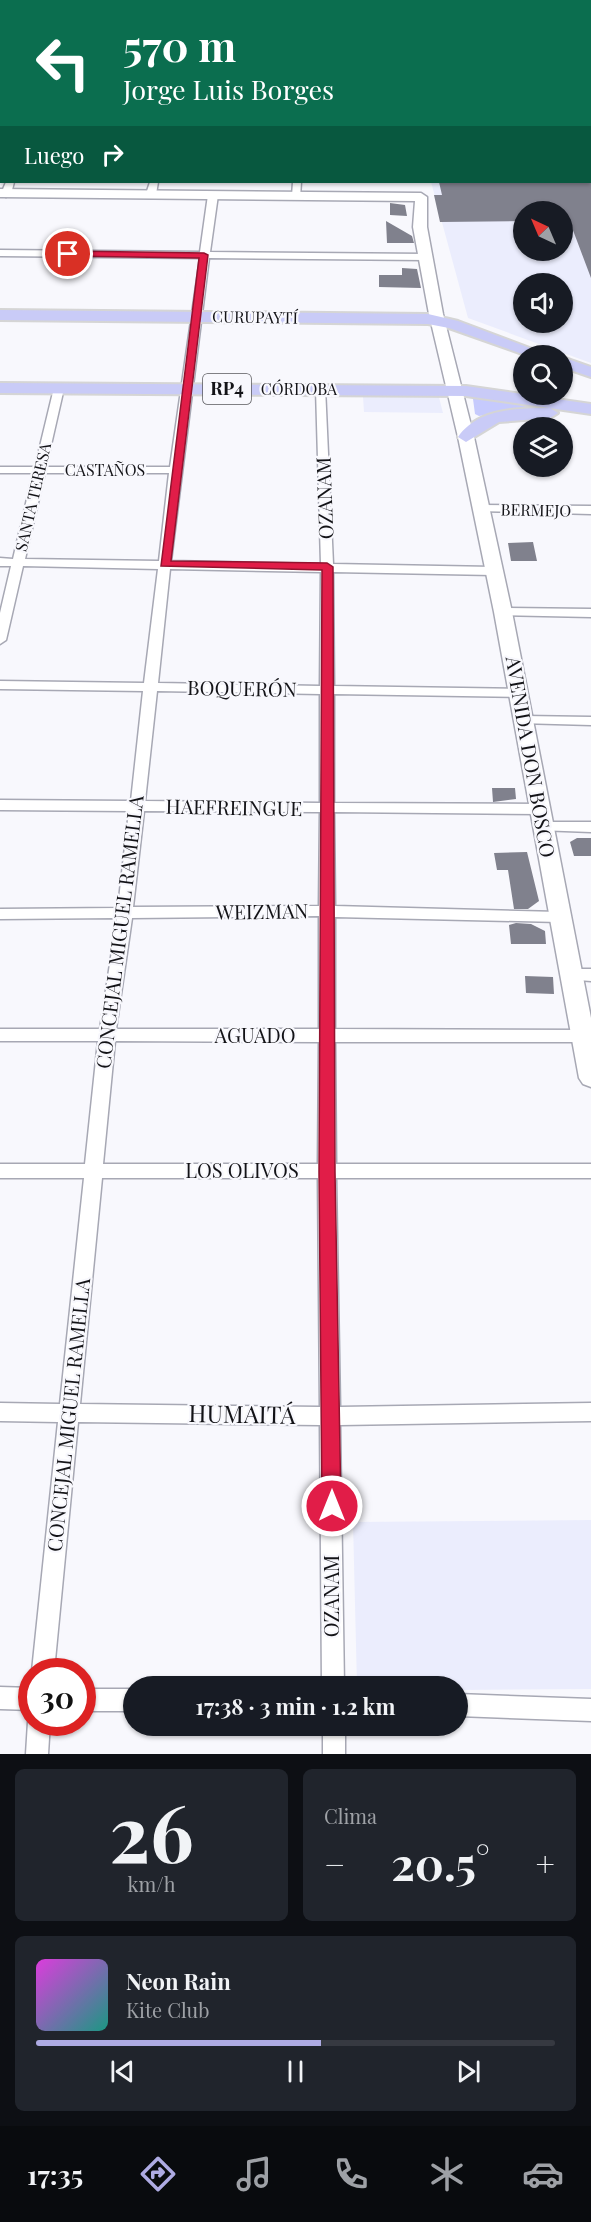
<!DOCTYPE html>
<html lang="es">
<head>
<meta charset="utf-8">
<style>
  :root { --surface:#171b24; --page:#20242c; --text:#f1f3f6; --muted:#9ea1a6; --line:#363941; --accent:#aeabe3 }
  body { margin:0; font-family:"Playfair Display",serif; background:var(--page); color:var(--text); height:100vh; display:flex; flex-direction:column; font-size:22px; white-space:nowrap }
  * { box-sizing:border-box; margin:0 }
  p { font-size:20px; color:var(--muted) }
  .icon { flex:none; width:33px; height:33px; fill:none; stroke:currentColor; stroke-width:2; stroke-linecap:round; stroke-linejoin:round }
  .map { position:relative; height:1754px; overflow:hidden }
  .sheet { display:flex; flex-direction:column; gap:15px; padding:15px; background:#0d0f14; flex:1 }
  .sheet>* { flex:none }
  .guide { position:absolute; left:0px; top:0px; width:591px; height:183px; box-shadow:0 2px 4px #0004; background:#0b6e4f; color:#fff; overflow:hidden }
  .needle { width:39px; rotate:316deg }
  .tools { position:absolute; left:513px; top:201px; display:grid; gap:12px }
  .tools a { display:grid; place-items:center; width:60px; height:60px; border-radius:50%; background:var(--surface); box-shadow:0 2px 4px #0004; font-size:30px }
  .speed { position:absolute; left:18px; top:1658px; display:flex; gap:12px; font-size:30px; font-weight:700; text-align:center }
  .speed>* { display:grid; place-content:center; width:78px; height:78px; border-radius:50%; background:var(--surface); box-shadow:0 2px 4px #0004; line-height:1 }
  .speed .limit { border:9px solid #d22; background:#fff; color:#111 }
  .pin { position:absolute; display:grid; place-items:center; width:51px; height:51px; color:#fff; margin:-26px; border:3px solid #fff; border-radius:50%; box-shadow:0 2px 6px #0007 }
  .me { position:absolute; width:66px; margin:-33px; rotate:0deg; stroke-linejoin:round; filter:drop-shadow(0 0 4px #0008) }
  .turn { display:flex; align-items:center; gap:21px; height:126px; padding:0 24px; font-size:27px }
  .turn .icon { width:78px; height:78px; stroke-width:2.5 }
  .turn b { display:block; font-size:42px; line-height:51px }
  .then { display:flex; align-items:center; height:57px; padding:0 24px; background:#0003; gap:12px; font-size:22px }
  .big { font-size:45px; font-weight:700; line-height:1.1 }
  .sheet .widget { flex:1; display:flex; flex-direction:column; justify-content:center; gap:9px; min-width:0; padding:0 21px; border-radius:9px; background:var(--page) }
  .sheet .dial { align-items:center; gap:0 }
  .dial b { font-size:78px; line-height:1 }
  .song { display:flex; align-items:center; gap:18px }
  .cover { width:72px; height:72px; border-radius:9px; background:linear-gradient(135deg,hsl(300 70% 55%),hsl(170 70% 35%)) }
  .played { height:6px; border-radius:3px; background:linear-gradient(90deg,var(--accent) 55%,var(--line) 55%) }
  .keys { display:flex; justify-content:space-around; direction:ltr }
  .heat { display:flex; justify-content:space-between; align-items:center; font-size:33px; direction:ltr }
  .sheet .tiles { flex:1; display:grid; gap:15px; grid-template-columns:1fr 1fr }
  .widget:last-child { grid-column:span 2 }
  .trip { position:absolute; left:123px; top:1676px; width:345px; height:60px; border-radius:30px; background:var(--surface); box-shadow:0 2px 4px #0004; font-weight:700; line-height:60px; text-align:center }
  .tab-bar { display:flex; height:96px; justify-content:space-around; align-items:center; background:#090b0e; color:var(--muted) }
  .tab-bar .icon { width:42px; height:42px }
  .tab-bar .active { color:var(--accent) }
  .tab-bar b { font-size:27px; color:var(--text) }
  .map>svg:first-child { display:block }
  .built { fill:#ebedfd; fill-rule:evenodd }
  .green { fill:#c6cafd }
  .building { fill:#80818d }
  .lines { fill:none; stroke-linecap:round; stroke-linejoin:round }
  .street-casing { stroke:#a7a8b4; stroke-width:3 }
  .secondary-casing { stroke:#a7a8b4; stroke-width:3 }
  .primary-casing { stroke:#d5d5d5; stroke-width:4 }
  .street { fill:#fff; fill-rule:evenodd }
  .secondary { fill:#fff; fill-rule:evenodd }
  .primary { fill:#c9cbf7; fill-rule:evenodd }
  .route { fill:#e11d48; stroke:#92132f; stroke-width:1.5 }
  .labels { text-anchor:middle; stroke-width:4.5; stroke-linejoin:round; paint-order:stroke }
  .far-street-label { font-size:16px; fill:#131317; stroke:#f8f8fd }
  .shield { fill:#f8f8fd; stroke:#58585c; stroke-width:1.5 }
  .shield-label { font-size:18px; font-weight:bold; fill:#131317 }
  .street-label { font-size:20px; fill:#131317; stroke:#f8f8fd }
  .near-street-label { font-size:24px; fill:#131317; stroke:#f8f8fd }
</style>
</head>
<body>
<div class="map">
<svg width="591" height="1754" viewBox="0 0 591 1754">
  <rect width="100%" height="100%" fill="#f8f8fd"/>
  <!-- built -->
  <path class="built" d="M590,144H591V363L468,318L431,182H590ZM524,212H562V250H524ZM524,284H562V322H524Z
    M363,397H439L443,413L364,412Z
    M591,1520V1689L458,1690V1686H357L353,1522Z"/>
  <!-- green -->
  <path class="green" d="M478,398L558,410L514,411L479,416L475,414L473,399Z"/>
  <!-- building -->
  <path class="building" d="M439,182H591V278L571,225L566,226L562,220V212H524V221L440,222L434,195H442Z
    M390,203L405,205L407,216L390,215Z
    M386,221L412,236L414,243H387Z
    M402,268L417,269L421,288L379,287V275H402Z
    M533,542L537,561H511L508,543Z
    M492,788H515L516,799L493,802Z
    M577,838H591V856H574L570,842Z
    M527,852L539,901L528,909H514L508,870H497L494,853Z
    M516,923L531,924L545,931L546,944H511L509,925Z
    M525,976L553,977L554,994L526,993Z"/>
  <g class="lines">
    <!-- street casing -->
    <g class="street-casing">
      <path id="street" d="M69,0H77V2H69Z
        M187,0H195L187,2Z
        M304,0H312V2H304Z
        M532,0H540V2H532Z
        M0,21H2V25H0Z
        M590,25H591V29H590Z
        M590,68H591V72H590Z
        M0,70H2V74H0Z
        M6,182H14L11,194L6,197L1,194Z
        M150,182H158L156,194L151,197L146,194Z
        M293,182H301L300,198L292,196Z
        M213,192L218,195L210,252L426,254L431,257L426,260L209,258L171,561L321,564L316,389L325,387L333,564L493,567L499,571L493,575L333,572L334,686L519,689L526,693L519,697L334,694V803L540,804L547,809L540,814L334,812L335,906L559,912L567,917L559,922L335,917V1029L583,1030L589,1032L591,1036L589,1040L583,1042H335L336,1164H591V1178H336L340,1407L591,1403V1421L340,1425L344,1686H322L320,1425L78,1422L54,1671H32L58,1422L0,1421V1403L60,1404L84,1178H0V1164H85L98,1041H0V1029H100L117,918L0,919V909L118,908L129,811L0,810V800L131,801L143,691L0,689V681L144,683L158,569L23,566L6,640L0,644V613L11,566H0V558L13,559L33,473H0V467H35L54,388L59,385L64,388L46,467H170L200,258L0,256V250L200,252L208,195ZM45,473H169L159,561L25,559ZM170,569L321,572L320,686L158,683ZM157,691L320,694V803L145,801ZM144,811L320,812L319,906L133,907ZM319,916V1029H116L132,918ZM115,1041L319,1042L318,1164H103ZM102,1178H318L320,1407L80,1404Z
        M481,505L591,506V514L477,511L475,509Z
        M503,608L591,609V617L499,615L497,612Z
        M524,716L591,717V725L519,723L517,720L519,717Z
        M543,822H591V832L538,830L536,827L538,824Z
        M571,969H591V981L565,979L563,975L565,971Z
        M0,1687L32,1688V1710L0,1709Z
        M82,1689H134V1711H82Z
        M458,1694L591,1699V1721L458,1716Z
        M31,1714L32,1722H50L48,1754H26L28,1722Z
        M323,1725H345V1754H323Z"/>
    </g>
    <!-- secondary casing -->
    <g class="secondary-casing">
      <path id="secondary" d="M384,0H394V2H384Z
        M0,123H2V131H0Z
        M591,130V138H590V131Z
        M0,189L421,193L427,197V227L443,314L474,437L512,612L591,1018V1087L583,1084L579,1078L494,612L458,437L429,314L413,227L415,201L0,197Z"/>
    </g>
    <!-- primary casing -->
    <g class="primary-casing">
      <path id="primary" d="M0,310L428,314L458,321L551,356H528L449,328L428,324L0,320Z
        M562,357L591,367V377L562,367Z
        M0,383L466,386L591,404V414L466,396L0,393Z
        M539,408H550L558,413L550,418L499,422L466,442L458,437C476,411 509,409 539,408Z"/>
    </g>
    <!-- street -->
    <use href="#street" class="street"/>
    <!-- secondary -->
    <use href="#secondary" class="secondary"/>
    <!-- primary -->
    <use href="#primary" class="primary"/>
  </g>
  <!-- route -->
  <path class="route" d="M68,251L204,253L208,255L171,561L327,563L333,567L335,1172L341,1506L338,1512L332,1515L325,1512L322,1506L319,1172L322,570L161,566L199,258L65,256Z"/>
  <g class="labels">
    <!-- far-street labels -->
    <g class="far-street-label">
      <text transform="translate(255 317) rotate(1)" y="6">CURUPAYTÍ</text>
      <text x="299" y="395">CÓRDOBA</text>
      <text x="105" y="476">CASTAÑOS</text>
      <text transform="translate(33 497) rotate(-77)" y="6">SANTA TERESA</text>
      <text transform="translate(536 510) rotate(1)" y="6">BERMEJO</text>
    </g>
    <!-- shield labels -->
    <rect class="shield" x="203" y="374" width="48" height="30" rx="4.5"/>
    <g class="shield-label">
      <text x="227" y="395">RP4</text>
    </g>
    <!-- street labels -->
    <g class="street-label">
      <text transform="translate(325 498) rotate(-92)" y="7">OZANAM</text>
      <text transform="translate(242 689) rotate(1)" y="7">BOQUERÓN</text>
      <text transform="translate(530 757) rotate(80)" y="7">AVENIDA DON BOSCO</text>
      <text transform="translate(234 808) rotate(1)" y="7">HAEFREINGUE</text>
      <text transform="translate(262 912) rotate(-1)" y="7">WEIZMAN</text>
      <text transform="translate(120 932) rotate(-83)" y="7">CONCEJAL MIGUEL RAMELLA</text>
      <text x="255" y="1043">AGUADO</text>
      <text x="242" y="1178">LOS OLIVOS</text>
      <text transform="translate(69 1415) rotate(-84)" y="7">CONCEJAL MIGUEL RAMELLA</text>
      <text transform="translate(332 1596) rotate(-90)" y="7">OZANAM</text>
    </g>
    <!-- near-street labels -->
    <g class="near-street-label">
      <text transform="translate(242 1415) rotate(1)" y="8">HUMAITÁ</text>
    </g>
  </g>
</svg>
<div class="tools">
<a><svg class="needle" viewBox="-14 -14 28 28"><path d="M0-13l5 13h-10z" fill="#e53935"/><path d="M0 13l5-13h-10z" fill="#9ea1a6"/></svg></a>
<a><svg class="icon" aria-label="sound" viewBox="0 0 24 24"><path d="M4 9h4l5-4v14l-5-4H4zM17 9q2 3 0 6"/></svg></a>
<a><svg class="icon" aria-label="search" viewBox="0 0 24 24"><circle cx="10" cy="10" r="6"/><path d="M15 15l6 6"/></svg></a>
<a><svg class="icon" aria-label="layers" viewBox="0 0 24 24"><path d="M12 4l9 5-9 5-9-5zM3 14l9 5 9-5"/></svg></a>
</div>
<div class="speed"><div class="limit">30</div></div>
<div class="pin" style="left:68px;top:254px;background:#d93025"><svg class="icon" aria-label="arrive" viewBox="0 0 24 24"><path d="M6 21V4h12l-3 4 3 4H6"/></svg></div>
<svg class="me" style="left:332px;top:1506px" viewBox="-20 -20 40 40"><circle r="17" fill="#e11d48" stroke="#fff" stroke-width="3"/><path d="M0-11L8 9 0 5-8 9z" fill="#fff"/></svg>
<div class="trip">17:38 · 3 min · 1.2 km</div>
<div class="guide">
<div class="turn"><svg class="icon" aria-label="left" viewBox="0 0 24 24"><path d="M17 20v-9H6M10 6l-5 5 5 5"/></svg><div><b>570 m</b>Jorge Luis Borges</div></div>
<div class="then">Luego<svg class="icon" aria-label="right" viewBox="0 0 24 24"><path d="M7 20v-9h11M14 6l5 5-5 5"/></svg></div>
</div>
</div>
<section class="sheet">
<div class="tiles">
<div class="widget dial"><b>26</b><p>km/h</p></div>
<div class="widget"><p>Clima</p>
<div class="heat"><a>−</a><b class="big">20.5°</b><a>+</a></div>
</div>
<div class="widget">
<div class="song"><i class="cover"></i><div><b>Neon Rain</b><p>Kite Club</p></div></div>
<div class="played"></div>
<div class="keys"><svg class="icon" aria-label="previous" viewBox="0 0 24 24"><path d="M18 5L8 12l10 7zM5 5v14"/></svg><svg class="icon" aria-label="pause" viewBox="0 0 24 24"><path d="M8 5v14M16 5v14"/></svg><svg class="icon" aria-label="next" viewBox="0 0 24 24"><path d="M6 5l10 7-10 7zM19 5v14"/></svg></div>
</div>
</div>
</section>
<nav class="tab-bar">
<b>17:35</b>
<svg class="icon active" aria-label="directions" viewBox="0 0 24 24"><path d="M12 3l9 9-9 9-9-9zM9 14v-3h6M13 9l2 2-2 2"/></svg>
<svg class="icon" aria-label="music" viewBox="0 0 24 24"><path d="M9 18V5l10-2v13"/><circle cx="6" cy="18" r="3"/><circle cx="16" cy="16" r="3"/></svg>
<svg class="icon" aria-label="phone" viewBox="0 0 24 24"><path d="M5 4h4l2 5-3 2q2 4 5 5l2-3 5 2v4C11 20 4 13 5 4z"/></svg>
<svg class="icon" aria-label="climate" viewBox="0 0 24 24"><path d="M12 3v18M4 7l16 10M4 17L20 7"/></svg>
<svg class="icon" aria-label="car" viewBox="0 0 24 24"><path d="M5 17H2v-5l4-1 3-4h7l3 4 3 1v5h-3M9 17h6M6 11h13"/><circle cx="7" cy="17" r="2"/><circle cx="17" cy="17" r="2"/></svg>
</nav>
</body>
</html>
